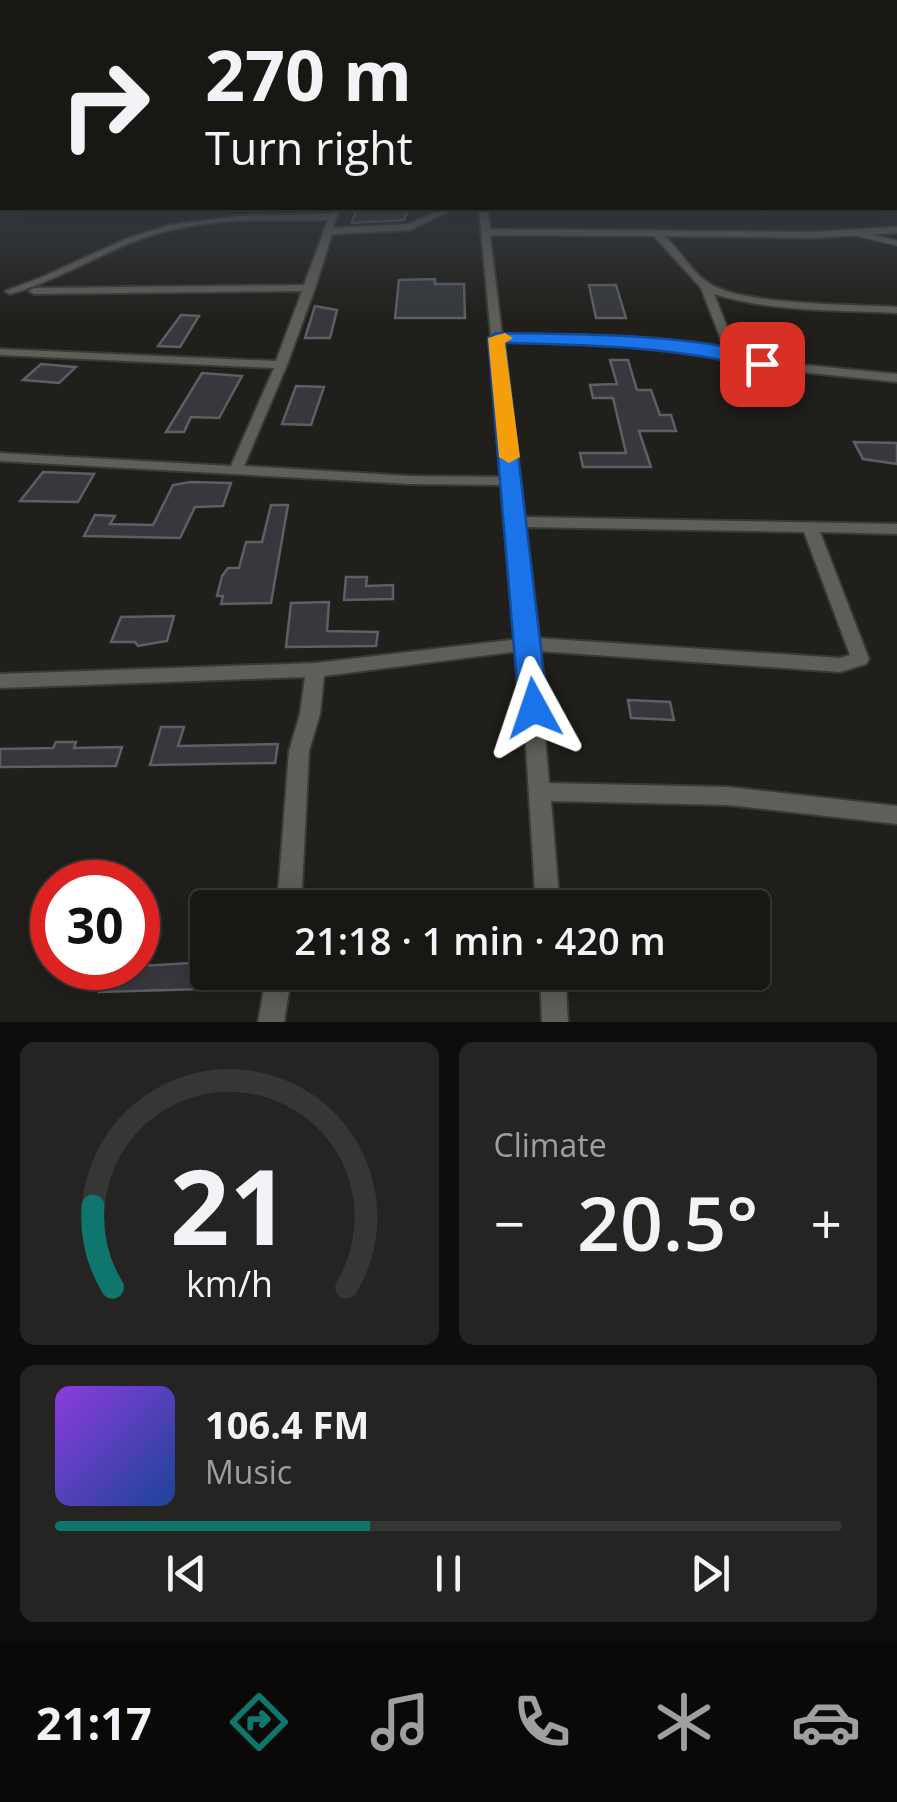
<!DOCTYPE html>
<html lang="en">
<head>
<meta charset="utf-8">
<style>
  :root { --surface:#181714; --page:#252422; --text:#f1f3f6; --muted:#9f9fa0; --line:#363634; --accent:#0f766e }
  body { margin:0; font-family:"Open Sans",sans-serif; background:var(--page); color:var(--text); height:100vh; display:flex; flex-direction:column; font-size:38px; white-space:nowrap }
  * { box-sizing:border-box; margin:0 }
  p { font-size:32px; color:var(--muted) }
  .icon { flex:none; width:55px; height:55px; fill:none; stroke:currentColor; stroke-width:2; stroke-linecap:round; stroke-linejoin:round }
  .map { position:relative; height:1022px; overflow:hidden }
  .side { display:flex; flex-direction:column; gap:20px; padding:20px; background:#0d0d0b; flex:1 }
  .side>* { flex:none }
  .banner { position:absolute; left:0px; top:0px; width:898px; height:210px; box-shadow:0 5px 25px #0003,0 0 0 2px var(--line); background:#181714; color:var(--text); overflow:hidden }
  .speed { position:absolute; left:30px; top:860px; display:flex; gap:20px; font-size:50px; font-weight:700; text-align:center }
  .speed>* { display:grid; place-content:center; width:130px; height:130px; border-radius:50%; background:var(--surface); box-shadow:0 5px 25px #0003,0 0 0 2px var(--line); line-height:1 }
  .speed .limit { border:15px solid #d22; background:#fff; color:#111 }
  .pin { position:absolute; display:grid; place-items:center; width:85px; height:85px; color:#fff; margin:-42px; border-radius:20px; box-shadow:0 5px 15px #0006 }
  .me { position:absolute; width:110px; margin:-55px; rotate:355deg; stroke-linejoin:round; filter:drop-shadow(0 0 8px #0008) }
  .turn { display:flex; align-items:center; gap:35px; height:210px; padding:0 40px; font-size:45px }
  .turn .icon { width:130px; height:130px; stroke-width:2.5 }
  .turn b { display:block; font-size:70px; line-height:85px }
  .big { font-size:75px; font-weight:600; line-height:1.1 }
  .side .card { flex:1; display:flex; flex-direction:column; justify-content:center; gap:15px; min-width:0; padding:0 35px; border-radius:15px; background:var(--page) }
  .side .dial { align-items:center; gap:0 }
  .dial svg { height:260px; overflow:visible; fill:none; stroke:var(--line); stroke-width:7; stroke-linecap:round; text-anchor:middle }
  .dial text { fill:var(--text); stroke:none }
  .song { display:flex; align-items:center; gap:30px }
  .cover { width:120px; height:120px; border-radius:15px; background:linear-gradient(135deg,hsl(270 70% 55%),hsl(220 70% 35%)) }
  .played { height:10px; border-radius:5px; background:linear-gradient(90deg,var(--accent) 40%,var(--line) 40%) }
  .keys { display:flex; justify-content:space-around; direction:ltr }
  .heat { display:flex; justify-content:space-between; align-items:center; font-size:55px; direction:ltr }
  .side .tiles { flex:1; display:grid; gap:20px; grid-template-columns:1fr 1fr }
  .card:last-child { grid-column:span 2 }
  .trip { position:absolute; left:190px; top:890px; width:580px; height:100px; border-radius:10px; background:var(--surface); box-shadow:0 5px 25px #0003,0 0 0 2px var(--line); font-weight:600; line-height:100px; text-align:center }
  .dock { display:flex; height:160px; justify-content:space-around; align-items:center; background:#0a0908; color:var(--muted) }
  .dock .icon { width:70px; height:70px }
  .dock .on { color:var(--accent) }
  .dock b { font-size:45px; color:var(--text) }
  .map>svg:first-child { display:block }
  .building { fill:#36383d; stroke:#5d5f64; stroke-width:2.5 }
  .lines { fill:none; stroke-linecap:round; stroke-linejoin:round }
  .lane-casing { stroke:#393936; stroke-width:8 }
  .street-casing { stroke:#393936; stroke-width:4 }
  .lane { stroke:#5f5e59; stroke-width:5 }
  .street { fill:#5f5e59; fill-rule:evenodd }
  .route { fill:#1a73e8; stroke:#114b97; stroke-width:2.5 }
  .slow { fill:#f59e0b }
</style>
</head>
<body>
<div class="map">
<svg width="897" height="1022" viewBox="0 0 897 1022">
  <rect width="100%" height="100%" fill="#201f1b"/>
  <!-- building -->
  <path class="building" d="M356,209L373,210L408,211L404,220L352,223Z
    M435,279V284H464L465,318H395L399,280Z
    M589,285H616L626,318H596Z
    M315,306L337,310L330,338H305Z
    M181,315L199,316L180,347L158,346Z
    M610,360H628L637,390H651L660,415H671L676,431H639L651,467H583L580,453H626L613,398H593L590,385L617,384Z
    M41,364L76,367L59,383L23,380Z
    M202,373L242,376L219,418L191,417L184,432H166Z
    M296,386L324,387L311,425L282,424Z
    M854,442L897,443V464L863,459Z
    M43,472L70,473L94,474L78,502L20,501Z
    M190,482L231,483L223,506L195,507L180,538L84,536L95,515L115,516L110,524L153,525L173,485Z
    M271,505H288L271,603L221,604L223,596H217L222,576L228,568H239L246,542H262Z
    M346,577H367L366,586L393,585V599L344,600Z
    M329,602L327,631L378,632L376,646L286,647L291,603Z
    M174,616L167,641L138,646L135,642H111L121,617Z
    M628,700L670,702L674,720L631,718Z
    M161,727H184L178,746L278,744L275,763L150,765Z
    M56,742H76L74,748L122,747L116,766L0,767V749L53,748Z
    M208,962V972H241L239,988L99,992L106,968Z"/>
  <g class="lines">
    <!-- lane casing -->
    <g class="lane-casing">
      <path id="lane" d="M856,233L897,243"/>
    </g>
    <!-- street casing -->
    <g class="street-casing">
      <path id="street" d="M335,208L339,211L333,228L408,224L446,208H456L410,230L332,234L315,288L287,365L244,466L410,476L504,477L479,208H487L490,229L813,232L897,227V233L813,238L665,236C680,250 690,270 707,282C740,306 853,304 897,307V313C836,310 772,312 714,294L737,352L764,361L897,374V382L762,368L730,357L609,343L502,341L523,517L897,524V534L820,532L869,659L866,664L840,672L538,651L549,783L728,787L897,806V824L728,805L551,801L560,908H536L520,651L324,676L320,714L309,751L301,908H277L289,751L300,714L305,677L0,688V674L315,663L519,639L504,485L410,484L0,461V453L231,466L274,368L0,355V349L276,361L302,291L34,294L29,291L34,288L304,285L328,220C269,219 208,218 152,235C103,251 60,280 10,294L5,291L42,277L126,239L169,225L239,216L330,214ZM490,235L654,236L701,288L725,350L609,337L502,335ZM524,527L804,532L850,655L840,658L536,638Z
        M267,972H292L284,1022H258Z
        M540,972H565L568,1022H542Z"/>
    </g>
    <!-- lane -->
    <use href="#lane" class="lane"/>
    <!-- street -->
    <use href="#street" class="street"/>
  </g>
  <!-- sky -->
  <linearGradient id="sky" x2="0" y2="1"><stop stop-color="#12110f"/><stop offset="0.55" stop-color="#3c424a"/><stop offset="1" stop-color="#3c424a" stop-opacity="0"/></linearGradient>
  <rect width="897" height="319" fill="url(#sky)"/>
  <!-- route -->
  <path class="route" d="M496,333C551,334 734,332 771,364L762,369C679,347 592,345 505,343L548,708L544,716H523L519,708L488,338Z"/>
  <!-- slow -->
  <path class="slow" d="M505,333L513,338L505,343L520,457L509,463L499,457L488,338Z"/>
</svg>
<div class="speed"><div class="limit">30</div></div>
<div class="pin" style="left:762px;top:364px;background:#d93025"><svg class="icon" aria-label="arrive" viewBox="0 0 24 24"><path d="M6 21V4h12l-3 4 3 4H6"/></svg></div>
<svg class="me" style="left:534px;top:708px" viewBox="-20 -20 40 40"><path d="M0-17L14 15 0 8-14 15z" fill="#1a73e8" stroke="#fff" stroke-width="4"/></svg>
<div class="trip">21:18 · 1 min · 420 m</div>
<div class="banner">
<div class="turn"><svg class="icon" aria-label="right" viewBox="0 0 24 24"><path d="M7 20v-9h11M14 6l5 5-5 5"/></svg><div><b>270 m</b>Turn right</div></div>
</div>
</div>
<section class="side">
<div class="tiles">
<div class="card dial"><svg viewBox="0 0 100 80">
<path d="M14 69A42 42 0 1 1 86 69"/>
<path d="M14 69A42 42 0 0 1 8 44" stroke="#0f766e"/>
<text x="50" y="56" font-size="32" font-weight="700">21</text>
<text x="50" y="72" font-size="11">km/h</text>
</svg></div>
<div class="card"><p>Climate</p>
<div class="heat"><a>−</a><b class="big">20.5°</b><a>+</a></div>
</div>
<div class="card">
<div class="song"><i class="cover"></i><div><b>106.4 FM</b><p>Music</p></div></div>
<div class="played"></div>
<div class="keys"><svg class="icon" aria-label="previous" viewBox="0 0 24 24"><path d="M18 5L8 12l10 7zM5 5v14"/></svg><svg class="icon" aria-label="pause" viewBox="0 0 24 24"><path d="M8 5v14M16 5v14"/></svg><svg class="icon" aria-label="next" viewBox="0 0 24 24"><path d="M6 5l10 7-10 7zM19 5v14"/></svg></div>
</div>
</div>
</section>
<nav class="dock">
<b>21:17</b>
<svg class="icon on" aria-label="directions" viewBox="0 0 24 24"><path d="M12 3l9 9-9 9-9-9zM9 14v-3h6M13 9l2 2-2 2"/></svg>
<svg class="icon" aria-label="music" viewBox="0 0 24 24"><path d="M9 18V5l10-2v13"/><circle cx="6" cy="18" r="3"/><circle cx="16" cy="16" r="3"/></svg>
<svg class="icon" aria-label="phone" viewBox="0 0 24 24"><path d="M5 4h4l2 5-3 2q2 4 5 5l2-3 5 2v4C11 20 4 13 5 4z"/></svg>
<svg class="icon" aria-label="climate" viewBox="0 0 24 24"><path d="M12 3v18M4 7l16 10M4 17L20 7"/></svg>
<svg class="icon" aria-label="car" viewBox="0 0 24 24"><path d="M5 17H2v-5l4-1 3-4h7l3 4 3 1v5h-3M9 17h6M6 11h13"/><circle cx="7" cy="17" r="2"/><circle cx="17" cy="17" r="2"/></svg>
</nav>
</body>
</html>
